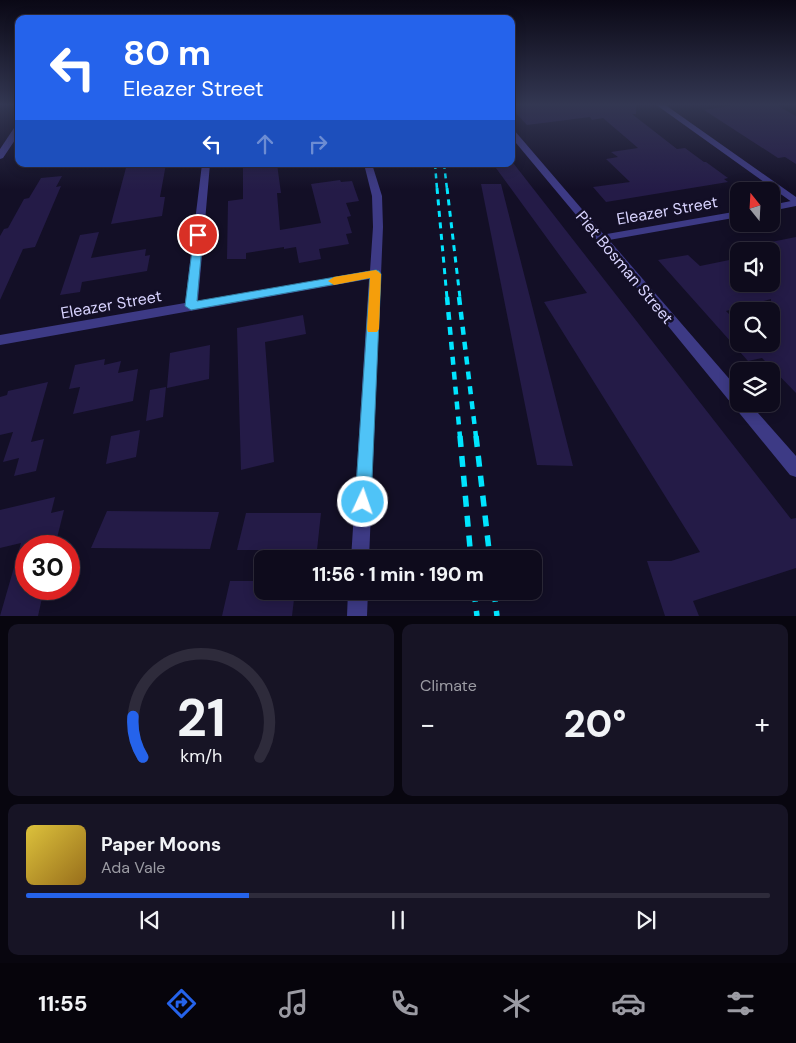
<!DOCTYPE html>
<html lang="en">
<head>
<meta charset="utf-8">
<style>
  :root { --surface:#0e0b1c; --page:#171425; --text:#f1f3f6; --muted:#9b9ba3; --line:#2e2b3b; --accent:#2563eb }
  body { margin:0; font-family:"DM Sans",sans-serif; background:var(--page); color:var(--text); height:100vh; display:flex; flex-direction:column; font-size:19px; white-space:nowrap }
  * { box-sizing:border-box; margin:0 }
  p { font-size:16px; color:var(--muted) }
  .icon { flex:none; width:28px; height:28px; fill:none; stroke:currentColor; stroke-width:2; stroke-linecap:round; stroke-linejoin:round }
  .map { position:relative; height:616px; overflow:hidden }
  .details { display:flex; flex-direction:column; gap:8px; padding:8px; background:#08060f; flex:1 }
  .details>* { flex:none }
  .banner { position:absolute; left:15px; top:15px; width:500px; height:152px; border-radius:10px; box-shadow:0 2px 12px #0003,0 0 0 1px var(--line); background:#2563eb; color:#fff; overflow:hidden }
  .needle { width:32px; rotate:342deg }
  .fabs { position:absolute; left:730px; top:182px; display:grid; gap:10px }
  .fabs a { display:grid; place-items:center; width:50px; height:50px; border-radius:10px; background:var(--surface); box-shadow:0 2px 12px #0003,0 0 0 1px var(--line); font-size:25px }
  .speed { position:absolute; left:15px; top:535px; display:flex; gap:10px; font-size:25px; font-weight:700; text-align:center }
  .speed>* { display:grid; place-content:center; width:65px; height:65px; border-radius:50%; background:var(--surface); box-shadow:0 2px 12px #0003,0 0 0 1px var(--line); line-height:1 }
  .speed .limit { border:8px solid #d22; background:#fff; color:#111 }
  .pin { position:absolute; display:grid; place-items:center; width:42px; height:42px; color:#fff; margin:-21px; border:2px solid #fff; border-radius:50%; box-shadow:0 1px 5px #0007 }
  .me { position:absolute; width:55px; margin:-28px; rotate:3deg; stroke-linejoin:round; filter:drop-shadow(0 0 4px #0008) }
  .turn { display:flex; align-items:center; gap:18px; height:105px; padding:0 25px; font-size:22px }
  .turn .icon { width:65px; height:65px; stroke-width:2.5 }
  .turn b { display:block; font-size:35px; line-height:42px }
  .lanes { display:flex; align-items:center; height:48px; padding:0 25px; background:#0003; justify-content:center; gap:25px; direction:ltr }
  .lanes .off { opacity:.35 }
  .big { font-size:38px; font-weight:800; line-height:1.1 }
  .details .widget { flex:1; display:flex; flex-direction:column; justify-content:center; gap:8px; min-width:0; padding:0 18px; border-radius:10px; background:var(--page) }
  .details .dial { align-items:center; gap:0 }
  .dial svg { height:130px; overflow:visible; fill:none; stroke:var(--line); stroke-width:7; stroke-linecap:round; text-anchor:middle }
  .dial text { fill:var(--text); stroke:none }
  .song { display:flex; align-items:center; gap:15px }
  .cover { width:60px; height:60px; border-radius:8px; background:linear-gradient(135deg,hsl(50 70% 55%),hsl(40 70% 35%)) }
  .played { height:5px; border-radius:2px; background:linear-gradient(90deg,var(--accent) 30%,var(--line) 30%) }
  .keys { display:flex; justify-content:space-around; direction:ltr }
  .heat { display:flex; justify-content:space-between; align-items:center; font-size:28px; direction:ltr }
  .details .tiles { flex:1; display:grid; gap:8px; grid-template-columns:1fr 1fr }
  .widget:last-child { grid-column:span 2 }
  .trip { position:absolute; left:254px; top:550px; width:288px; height:50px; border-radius:10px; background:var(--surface); box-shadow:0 2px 12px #0003,0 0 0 1px var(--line); font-weight:800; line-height:50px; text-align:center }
  .dock { display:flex; height:80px; justify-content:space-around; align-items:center; background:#06040b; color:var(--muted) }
  .dock .icon { width:35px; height:35px }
  .dock .current { color:var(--accent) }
  .dock b { font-size:22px; color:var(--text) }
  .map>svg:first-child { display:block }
  .building { fill:#241b47; fill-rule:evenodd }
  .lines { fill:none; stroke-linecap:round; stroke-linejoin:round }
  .minor { fill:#3d3a85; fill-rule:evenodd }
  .tertiary { fill:#3d3a85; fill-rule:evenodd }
  .rail-far3 { stroke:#00e5ff; stroke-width:2.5; stroke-dasharray:5 4.5; stroke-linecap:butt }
  .rail-far2 { stroke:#00e5ff; stroke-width:3; stroke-dasharray:6 5.5; stroke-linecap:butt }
  .rail-far1 { stroke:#00e5ff; stroke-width:4.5; stroke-dasharray:8 7; stroke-linecap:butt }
  .rail { stroke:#00e5ff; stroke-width:5.5; stroke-dasharray:11 9; stroke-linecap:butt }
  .route { fill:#4fc3f7; stroke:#337fa1 }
  .slow { fill:#f59e0b }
  .labels { text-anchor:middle; stroke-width:5; stroke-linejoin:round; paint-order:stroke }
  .street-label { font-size:16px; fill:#d9d4ff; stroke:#130f26 }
</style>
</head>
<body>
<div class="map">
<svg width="796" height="616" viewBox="0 0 796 616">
  <rect width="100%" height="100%" fill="#130f26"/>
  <!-- building -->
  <path class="building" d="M511,104H636V114H632L677,149L685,148L704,162H706L728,178L724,179L728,182L606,202L593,187L630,182L606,159L618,157L611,152L638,148L603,118L592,120L590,117L527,125L511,108Z
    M742,104H775L796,116V164L785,157L778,158L704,110Z
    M127,164H166L160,197H165L162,216L111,224Z
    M254,164H277L281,193H277L280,230L321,223L311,184L340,180L341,182L352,181L359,201L346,203L351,216L347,217L352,233L346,234L349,244L319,249L321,259L299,263L296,247L284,249V247L246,253V259H227L228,201L243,199V167L254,165Z
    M493,164H514L791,519L796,518V568L693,601L699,616H665L647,561H671L700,552L544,302L587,293Z
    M62,176L56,187L61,186L35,247L23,249L0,300V236L4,229L8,228L24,199L29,198L41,178Z
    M481,184H501L573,466L537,465Z
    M99,232L91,258L146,249L145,256L150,255L147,271L82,282L80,292L60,295L80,235Z
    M796,237V393L762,358L748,361L658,260L688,255L700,266L739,258V284H771V242ZM771,299V344H739V324L726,311Z
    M303,315L306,334L265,342L274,462L241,470L237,328Z
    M210,345L209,379L167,388L170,353Z
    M105,359L104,365L121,361L118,373L138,369L133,401L73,414L80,387L69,389L75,365Z
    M48,382L31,442L44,439L36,471L14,476L19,458L3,462L13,432L0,435V397L7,395L8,391Z
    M166,387L163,417L146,421L150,390Z
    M140,430L136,457L106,464L111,436Z
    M55,497L51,513L64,510L55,546H26V589H44L38,616H0L21,543L0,548V510Z
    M107,511L219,512L210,549L91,548Z
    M246,513H321L317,550H237Z
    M230,581H262V591H295L292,616H222Z"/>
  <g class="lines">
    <!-- minor -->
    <path class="minor" d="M655,104H664L796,197V205Z
      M16,125H19V134L3,158L0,159V149Z
      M511,130H514L605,236L606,238L605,240H597L511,137Z
      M202,164H210L198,301L370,271L373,227L372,196L364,164H372L382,196L383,227L369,559H351L369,279L0,345V335L185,303Z
      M348,591H368L367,616H347Z"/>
    <!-- tertiary -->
    <path class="tertiary" d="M796,200V206L771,211V205Z
      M739,211V217L609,240L739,390V404H750L796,456V477L790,475L596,238L601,235Z"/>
    <!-- rail-far3 -->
    <path class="rail-far3" d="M435,164L437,189
      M444,164L447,189"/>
    <!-- rail-far2 -->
    <path class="rail-far2" d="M437,188L447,298
      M447,188L460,298"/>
    <!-- rail-far1 -->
    <path class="rail-far1" d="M447,297L460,437
      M459,297L476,437"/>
    <!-- rail -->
    <path class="rail" d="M460,436L471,559
      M476,436L490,559
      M474,591L477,616
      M494,591L497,616"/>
  </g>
  <!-- sky -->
  <linearGradient id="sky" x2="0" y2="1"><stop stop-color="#0a0815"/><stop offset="0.55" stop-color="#333752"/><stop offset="1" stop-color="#333752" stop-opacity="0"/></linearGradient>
  <rect width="796" height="190" fill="url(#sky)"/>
  <!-- route -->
  <path class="route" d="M198,232L203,235L197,301L376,270L379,271L381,274L371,502L369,507L363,510L358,507L355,502L370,278L191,310L185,306L194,235Z"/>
  <!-- slow -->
  <path class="slow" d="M376,270L381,274L379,329L377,332H368L367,329L370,278L334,285L328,281L334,277Z"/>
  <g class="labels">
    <!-- street labels -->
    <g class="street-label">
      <text transform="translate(667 210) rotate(-10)" y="6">Eleazer Street</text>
      <text transform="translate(625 267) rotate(50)" y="6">Piet Bosman Street</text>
      <text transform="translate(111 304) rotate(-10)" y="6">Eleazer Street</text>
    </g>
  </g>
</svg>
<div class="fabs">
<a><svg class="needle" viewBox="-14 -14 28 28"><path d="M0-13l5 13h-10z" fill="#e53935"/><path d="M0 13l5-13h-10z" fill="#9b9ba3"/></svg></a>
<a><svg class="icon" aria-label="sound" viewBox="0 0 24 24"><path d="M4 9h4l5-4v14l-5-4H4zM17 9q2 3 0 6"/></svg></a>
<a><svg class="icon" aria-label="search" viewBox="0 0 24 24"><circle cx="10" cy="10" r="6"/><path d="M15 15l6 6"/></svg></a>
<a><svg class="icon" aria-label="layers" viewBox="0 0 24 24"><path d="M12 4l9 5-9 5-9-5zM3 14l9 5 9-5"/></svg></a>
</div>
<div class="speed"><div class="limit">30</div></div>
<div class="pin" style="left:198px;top:235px;background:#d93025"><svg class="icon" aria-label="arrive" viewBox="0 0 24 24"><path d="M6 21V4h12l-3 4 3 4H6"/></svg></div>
<svg class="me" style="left:363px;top:502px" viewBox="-20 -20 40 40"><circle r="17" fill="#4fc3f7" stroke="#fff" stroke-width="3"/><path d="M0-11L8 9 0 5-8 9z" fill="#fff"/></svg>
<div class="trip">11:56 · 1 min · 190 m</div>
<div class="banner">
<div class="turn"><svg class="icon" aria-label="left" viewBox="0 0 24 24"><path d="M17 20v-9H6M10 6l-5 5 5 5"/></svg><div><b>80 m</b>Eleazer Street</div></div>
<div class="lanes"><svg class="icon" aria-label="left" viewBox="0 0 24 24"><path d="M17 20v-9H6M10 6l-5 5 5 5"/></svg><svg class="icon off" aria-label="ahead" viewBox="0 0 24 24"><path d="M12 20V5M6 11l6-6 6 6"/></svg><svg class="icon off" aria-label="right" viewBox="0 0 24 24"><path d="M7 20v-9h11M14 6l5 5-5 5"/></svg></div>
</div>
</div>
<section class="details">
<div class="tiles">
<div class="widget dial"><svg viewBox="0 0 100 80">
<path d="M14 69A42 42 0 1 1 86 69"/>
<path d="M14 69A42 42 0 0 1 8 44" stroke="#2563eb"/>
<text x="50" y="56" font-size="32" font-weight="700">21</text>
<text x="50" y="72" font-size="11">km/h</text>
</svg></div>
<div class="widget"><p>Climate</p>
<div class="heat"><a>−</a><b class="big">20°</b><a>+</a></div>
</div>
<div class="widget">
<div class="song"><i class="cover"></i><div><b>Paper Moons</b><p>Ada Vale</p></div></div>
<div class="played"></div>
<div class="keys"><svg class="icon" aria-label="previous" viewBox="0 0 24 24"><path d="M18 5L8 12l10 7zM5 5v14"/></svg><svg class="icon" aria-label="pause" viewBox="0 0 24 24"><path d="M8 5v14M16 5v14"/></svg><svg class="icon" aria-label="next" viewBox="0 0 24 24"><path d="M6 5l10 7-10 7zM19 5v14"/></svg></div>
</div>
</div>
</section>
<nav class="dock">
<b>11:55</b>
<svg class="icon current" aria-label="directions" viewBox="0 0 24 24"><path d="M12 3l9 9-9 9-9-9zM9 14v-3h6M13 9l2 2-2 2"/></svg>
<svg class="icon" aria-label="music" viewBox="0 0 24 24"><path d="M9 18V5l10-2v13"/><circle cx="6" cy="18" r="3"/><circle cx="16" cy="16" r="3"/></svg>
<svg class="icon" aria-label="phone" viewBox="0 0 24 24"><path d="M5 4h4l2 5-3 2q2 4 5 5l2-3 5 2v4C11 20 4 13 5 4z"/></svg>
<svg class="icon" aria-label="climate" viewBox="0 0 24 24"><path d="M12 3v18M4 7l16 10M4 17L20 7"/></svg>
<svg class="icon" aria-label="car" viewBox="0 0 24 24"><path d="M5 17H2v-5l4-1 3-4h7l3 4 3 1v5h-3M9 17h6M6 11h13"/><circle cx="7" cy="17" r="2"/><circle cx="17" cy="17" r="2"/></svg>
<svg class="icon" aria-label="filters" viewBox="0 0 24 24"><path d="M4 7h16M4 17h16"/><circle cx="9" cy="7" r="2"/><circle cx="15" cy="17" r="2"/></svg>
</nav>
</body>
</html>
